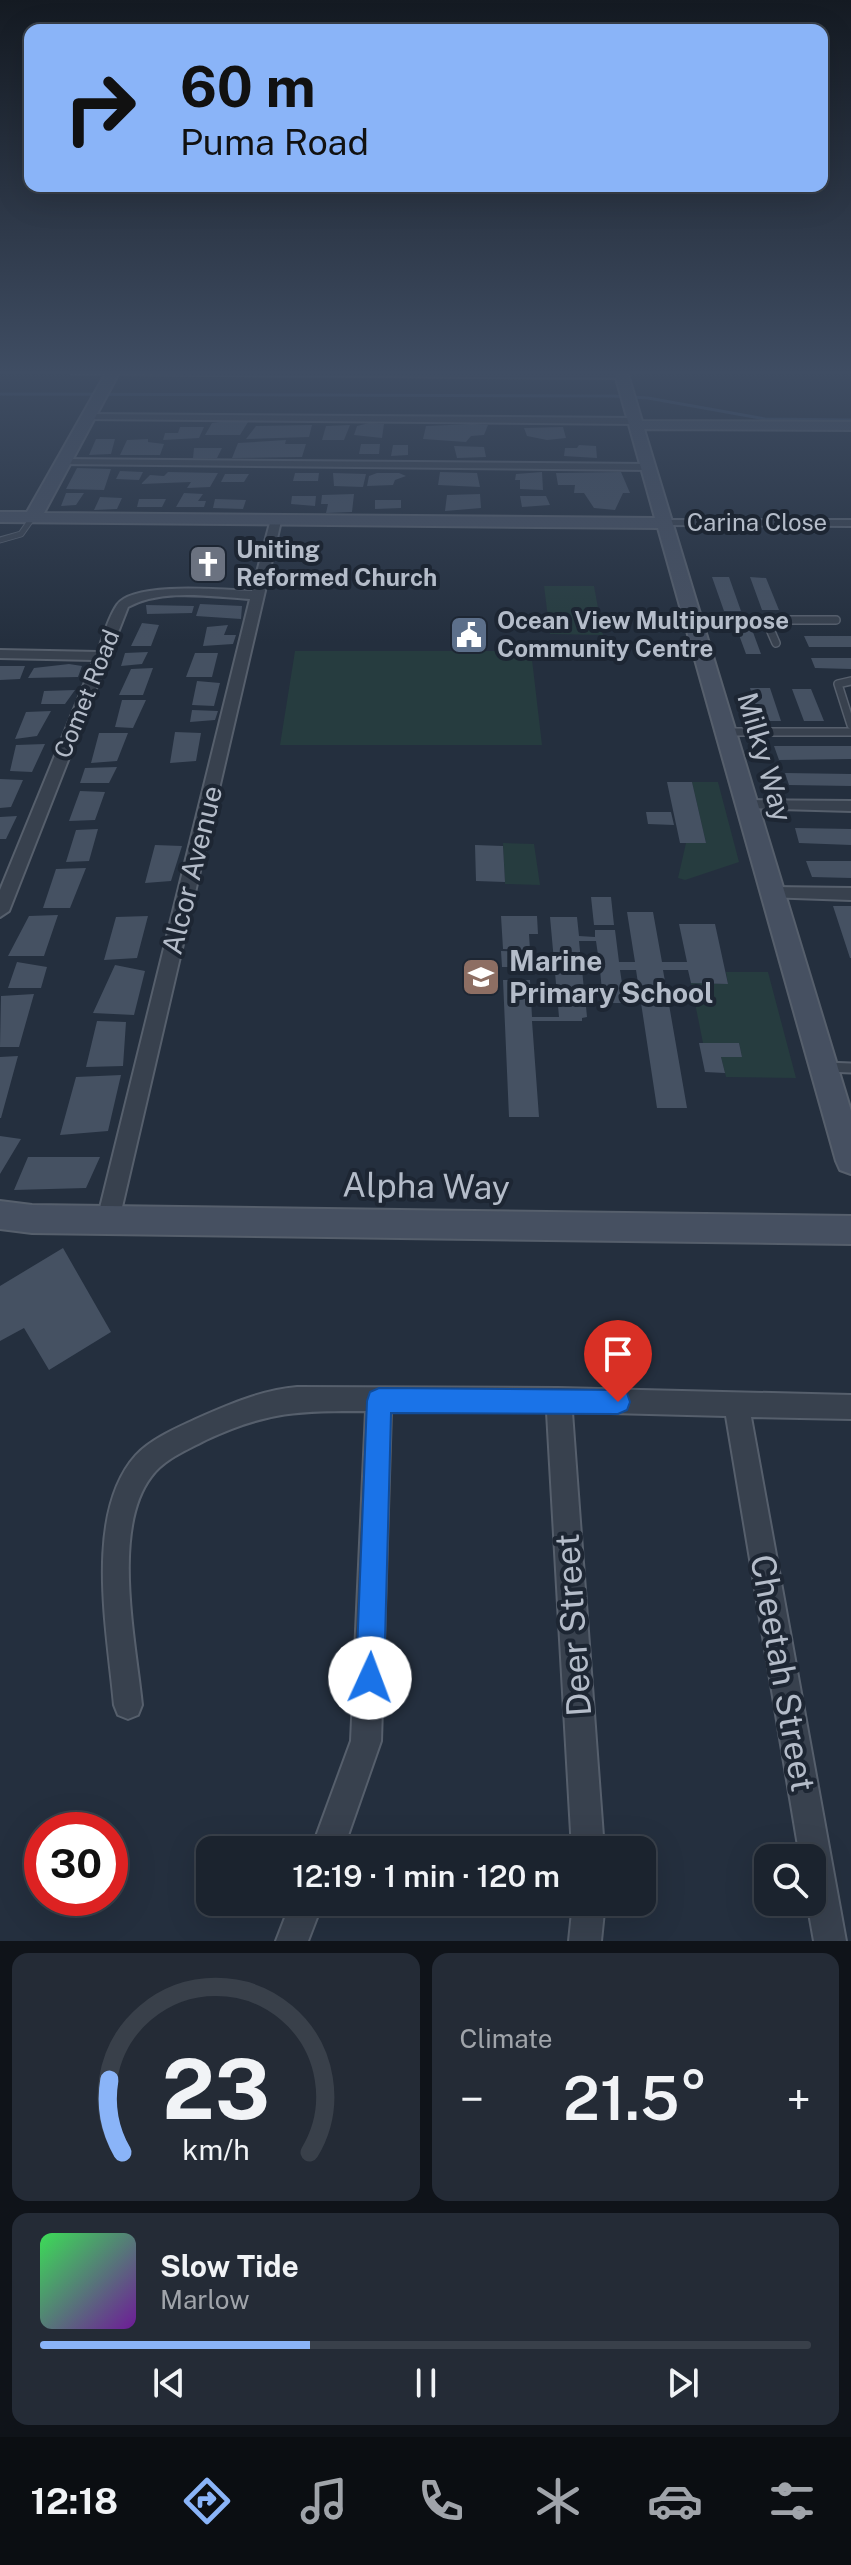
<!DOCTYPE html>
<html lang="en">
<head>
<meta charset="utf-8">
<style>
  :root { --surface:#1b232e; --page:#242b36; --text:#f1f3f6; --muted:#a0a4aa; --line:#39404a; --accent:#8ab4f8 }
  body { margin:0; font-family:"Public Sans",sans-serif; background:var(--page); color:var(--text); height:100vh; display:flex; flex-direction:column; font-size:30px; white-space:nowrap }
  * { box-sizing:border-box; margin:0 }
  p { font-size:26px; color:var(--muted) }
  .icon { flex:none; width:44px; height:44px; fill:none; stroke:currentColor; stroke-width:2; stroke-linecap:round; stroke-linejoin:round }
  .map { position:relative; height:1941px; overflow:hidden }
  .side { display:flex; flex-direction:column; gap:12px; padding:12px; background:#0f1319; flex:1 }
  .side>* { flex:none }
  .banner { position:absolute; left:24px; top:24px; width:804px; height:168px; border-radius:16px; box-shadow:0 8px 32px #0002,0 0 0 2px var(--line); background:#8ab4f8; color:#111; overflow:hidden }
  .fabs { position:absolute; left:754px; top:1844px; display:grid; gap:16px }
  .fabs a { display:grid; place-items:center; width:72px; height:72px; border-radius:16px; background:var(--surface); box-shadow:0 8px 32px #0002,0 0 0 2px var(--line); font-size:40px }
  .speed { position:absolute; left:24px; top:1812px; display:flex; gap:16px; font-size:40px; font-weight:700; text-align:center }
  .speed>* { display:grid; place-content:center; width:104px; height:104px; border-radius:50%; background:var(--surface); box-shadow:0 8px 32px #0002,0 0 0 2px var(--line); line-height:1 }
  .speed .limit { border:12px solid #d22; background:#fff; color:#111 }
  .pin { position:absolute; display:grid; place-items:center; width:68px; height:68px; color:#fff; margin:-82px -34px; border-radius:50% 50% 50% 0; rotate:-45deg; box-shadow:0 0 8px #0007 }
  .pin .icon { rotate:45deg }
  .me { position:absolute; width:88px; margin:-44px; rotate:2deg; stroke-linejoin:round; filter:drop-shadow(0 0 6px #0008) }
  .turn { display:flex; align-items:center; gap:28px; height:168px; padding:0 24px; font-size:36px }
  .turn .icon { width:104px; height:104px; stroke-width:2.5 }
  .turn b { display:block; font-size:56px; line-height:68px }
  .big { font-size:60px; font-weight:600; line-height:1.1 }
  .side .widget { flex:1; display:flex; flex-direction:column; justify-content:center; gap:12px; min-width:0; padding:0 28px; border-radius:16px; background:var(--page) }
  .side .dial { align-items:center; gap:0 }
  .dial svg { height:208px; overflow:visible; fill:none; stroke:var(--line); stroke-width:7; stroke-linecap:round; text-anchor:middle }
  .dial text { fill:var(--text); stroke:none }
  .song { display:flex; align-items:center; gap:24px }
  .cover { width:96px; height:96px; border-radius:12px; background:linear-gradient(135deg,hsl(130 70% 55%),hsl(280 70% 35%)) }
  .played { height:8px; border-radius:4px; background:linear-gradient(90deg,var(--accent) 35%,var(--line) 35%) }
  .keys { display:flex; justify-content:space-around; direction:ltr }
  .heat { display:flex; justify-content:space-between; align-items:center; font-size:44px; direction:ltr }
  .side .tiles { flex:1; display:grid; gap:12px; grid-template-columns:1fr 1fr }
  .widget:last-child { grid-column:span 2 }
  .trip { position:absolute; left:196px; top:1836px; width:460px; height:80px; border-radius:16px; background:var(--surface); box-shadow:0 8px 32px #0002,0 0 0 2px var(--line); font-weight:600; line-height:80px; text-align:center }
  .menu { display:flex; height:128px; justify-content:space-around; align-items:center; background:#0b0e12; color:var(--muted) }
  .menu .icon { width:56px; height:56px }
  .menu .on { color:var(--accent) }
  .menu b { font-size:36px; color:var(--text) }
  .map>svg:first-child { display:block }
  .green { fill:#263c3f }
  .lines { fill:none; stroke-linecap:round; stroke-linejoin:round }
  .stream { stroke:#394c67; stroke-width:3 }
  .building { fill:#455162; fill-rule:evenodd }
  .lane-far2-casing { stroke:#565f6c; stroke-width:7 }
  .lane-far1-casing { stroke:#565f6c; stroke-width:10 }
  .lane-casing { stroke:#565f6c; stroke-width:13 }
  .street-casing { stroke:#565f6c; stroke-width:4 }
  .secondary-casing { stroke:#565f6c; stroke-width:4 }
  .lane-far2 { stroke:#38414e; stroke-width:5 }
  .lane-far1 { stroke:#38414e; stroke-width:7 }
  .lane { stroke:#38414e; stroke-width:9 }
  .street { fill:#38414e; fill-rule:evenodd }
  .secondary { fill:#465061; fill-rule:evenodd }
  .route { fill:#1a73e8; stroke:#114b97; stroke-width:2 }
  .labels { text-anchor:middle; stroke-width:8; stroke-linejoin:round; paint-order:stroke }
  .far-street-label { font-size:24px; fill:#b4bcc9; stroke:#1d2633 }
  .far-poi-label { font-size:24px; font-weight:bold; fill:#b4bcc9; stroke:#1d2633; text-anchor:start }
  .street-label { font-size:28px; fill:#b4bcc9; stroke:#1d2633 }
  .poi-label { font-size:28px; font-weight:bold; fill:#b4bcc9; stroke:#1d2633; text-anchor:start }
  .near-street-label { font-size:34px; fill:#b4bcc9; stroke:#1d2633 }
</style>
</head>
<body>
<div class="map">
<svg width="851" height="1941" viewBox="0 0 851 1941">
  <rect width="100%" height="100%" fill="#242f3e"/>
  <!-- green -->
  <path class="green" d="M544,586H594L603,635L550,634Z
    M295,651H531L542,745H280Z
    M692,782H718L739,862L685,880L678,878L686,843H706Z
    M503,843L534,844L540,885L505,884Z
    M726,972H768L796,1078L726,1077L721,1057H742L739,1043H703L691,983L728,984Z"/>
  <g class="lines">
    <!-- stream -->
    <path class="stream" d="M0,394L613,396L648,398L765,419L851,420"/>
  </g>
  <!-- building -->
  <path class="building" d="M227,421L248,422L240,435H205L212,423Z
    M369,423L384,424L382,438L354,435L357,426Z
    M472,424L488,425L484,435L471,436L466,442L423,439L426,426Z
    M312,425L309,437L246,439L256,426Z
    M350,425L344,440H322L326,426Z
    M180,427H204L199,438L163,440L165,433H178Z
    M563,427L566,438L547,440L527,436L524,428Z
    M96,439H115L111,454L89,455Z
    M148,439V442L164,444L160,455H120L127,440Z
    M286,440L285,444H306L302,457L232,458L238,443Z
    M361,444H380L379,454H359Z
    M393,445H408V455L391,456Z
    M579,445L596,446L597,458L564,456L565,448H577Z
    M454,446L484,447L486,457L457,458Z
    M194,448H222L217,458H193Z
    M77,468L111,469L104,490L66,489Z
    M120,471L143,472L139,480L116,479Z
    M168,472L218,473L210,487L187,488L191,482L141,484L150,475L164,476Z
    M440,472L477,473L480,487L438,485Z
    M542,472L543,490L520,489V480H515L516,474Z
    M621,472L630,493H623L615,510L594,508L584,493H574L575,485H558L556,473Z
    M295,473H319L318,481H293Z
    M333,473L366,474L363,487L334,486Z
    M377,473H399L406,476L395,480L393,485L367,486L369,476Z
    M225,474H249L244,482H221Z
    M66,493H84L76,505L61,506Z
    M184,493L203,494L198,501H206L204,507H176Z
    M354,494L352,512L326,513L328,504H321L322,495Z
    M480,494L481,508L445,511L447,495Z
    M292,496H316L315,506L291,504Z
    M520,496H546L550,505L522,507Z
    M100,497L122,498L117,509L94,510Z
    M139,499H166L162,507H137Z
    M215,499L246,500L243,509L213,508Z
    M375,500H401V508L375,509Z
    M712,577H729L741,611H724Z
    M750,577L766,578L779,610H762Z
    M200,604L242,606L241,619L196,616Z
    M146,605L194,606L192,613L147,614Z
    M142,623L159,625L151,646H131Z
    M735,624H750L761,654H746Z
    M228,625L224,635H236L233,644L203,646L207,627Z
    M804,636H851V647H809Z
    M148,652L142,664L121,666L125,653Z
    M195,653H218L212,677H186Z
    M811,658H851V669L815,668Z
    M69,664L82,666L78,677L28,678L34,668Z
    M0,666H25L20,679L0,680Z
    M153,668L143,695H119L131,669Z
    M197,681L220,683L214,706L192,705Z
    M750,688H770L781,721H760Z
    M792,689H811L824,721H804Z
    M75,690L65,704H41L44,691Z
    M122,700H146L133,728L115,727Z
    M192,710L218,711L215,720L190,722Z
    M51,711L37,736L15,739L26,712Z
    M175,732L201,733L196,761L170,763Z
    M99,733H128L117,761L91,763Z
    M45,744L32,772L10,771L16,745Z
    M774,746H851V759L779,760Z
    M117,767L109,783H80L85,768Z
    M785,773L851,774V786L789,785Z
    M0,779L23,780L11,807L0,808Z
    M667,782H692L706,843H680Z
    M80,791L105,792L95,820L69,821Z
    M646,812H671L674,825L648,824Z
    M17,816L6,839H0V817Z
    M795,828L851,829V845L799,843Z
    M98,829L89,861L66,862L76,830Z
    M155,845L182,846L171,881L145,883Z
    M475,845L503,846L505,882L476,881Z
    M806,861H851V878L812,877Z
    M86,868L70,908H43L56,869Z
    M591,897H611L614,925H594Z
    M833,906H851V958H850Z
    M627,912H653L662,962H687L679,924H715L728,984L691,983L688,970H663L687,1108H657L636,970H620L625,1003H604L603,996H585L587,1017L582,1018V1021H532L539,1117H509L503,980H530L532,1017H559L550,917H577L579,936L595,937V930H615L619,962H635ZM579,941H596L599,962L581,961ZM582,969L600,970L602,991L584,990Z
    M58,915L44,956H8L29,916Z
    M148,916L137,958L104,960L116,917Z
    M501,916H537L538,934H529L530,950L503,949Z
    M501,951L530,952L531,967H502Z
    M17,962L47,967L41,988H8Z
    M115,965L145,971L134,1015L93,1013Z
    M34,994L19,1047H0L1,996Z
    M97,1021L126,1022L123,1066L86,1067Z
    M699,1043H739L742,1057H721L725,1073L705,1072Z
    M18,1056L1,1118H0V1057Z
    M121,1075L108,1131L60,1135L76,1077Z
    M0,1136L21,1139L0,1174Z
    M28,1157H100L86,1188L14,1190Z
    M63,1248L111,1332L49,1370L24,1328L0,1341V1286Z"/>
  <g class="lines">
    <!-- lane-far2 casing -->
    <g class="lane-far2-casing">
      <path id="lane-far2" d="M0,540L21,534L33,517"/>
    </g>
    <!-- lane-far1 casing -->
    <g class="lane-far1-casing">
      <path id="lane-far1" d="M692,620H836
        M766,620L776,643
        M851,681L838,684L851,725
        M727,732H851"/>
    </g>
    <!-- lane casing -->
    <g class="lane-casing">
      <path id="lane" d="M826,1067L851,1068"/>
    </g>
    <!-- street casing -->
    <g class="street-casing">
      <path id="street" d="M67,371L621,372L626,375L621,378L72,374Z
        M87,414L634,418L639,421L634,424L84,419V415Z
        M62,459L647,464L652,467L647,470L58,464L57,462Z
        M271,519L281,521L264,595L119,1220L116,1227L108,1230L100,1227L97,1220L250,599C211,597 164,588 128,607L9,911L0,917V890L94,660L0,658V650L98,652C103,637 108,618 117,605C133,581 225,590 252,591Z
        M662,520H851V526L658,525L656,523Z
        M748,800L851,801V811L743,808L740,805Z
        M772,887L851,888V900L766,897L764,893L766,889Z
        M297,1387L559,1388L851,1395V1419L751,1417L846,1941H814L807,1902H812V1858H800L726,1416L572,1412L604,1850H572L547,1412L391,1411L381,1741L343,1850H311L351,1741L366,1411C301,1411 267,1411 206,1440C187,1450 164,1459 151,1477C111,1530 136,1643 142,1705L138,1715L128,1719L118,1715L114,1705C108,1634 83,1514 136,1455C152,1438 177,1428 198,1418C230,1404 262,1390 297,1387Z
        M291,1902H323L308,1941H276Z
        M573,1902H605L601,1941H569Z"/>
    </g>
    <!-- secondary casing -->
    <g class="secondary-casing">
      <path id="secondary" d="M107,371H120L44,513L655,518L614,371H627L642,421L851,422V430L644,429L851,1111V1174L840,1170L836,1161L658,528L0,522V512H27Z
        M0,1201L32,1205L851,1216V1244L32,1233L0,1229Z"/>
    </g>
    <!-- lane-far2 -->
    <use href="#lane-far2" class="lane-far2"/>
    <!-- lane-far1 -->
    <use href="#lane-far1" class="lane-far1"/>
    <!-- lane -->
    <use href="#lane" class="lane"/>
    <!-- street -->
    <use href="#street" class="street"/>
    <!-- secondary -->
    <use href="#secondary" class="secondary"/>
  </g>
  <!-- sky -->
  <linearGradient id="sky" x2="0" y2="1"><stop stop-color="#141a22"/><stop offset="0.58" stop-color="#3f4d63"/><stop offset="1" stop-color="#3f4d63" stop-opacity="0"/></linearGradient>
  <rect width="851" height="642" fill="url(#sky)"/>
  <!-- route -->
  <path class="route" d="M379,1388L618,1390L627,1393L630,1402L627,1410L618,1414L391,1413L384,1678L380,1688L370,1692L360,1688L356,1678L367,1401L370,1392Z"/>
  <!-- icons -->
  <defs>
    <g id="church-square" transform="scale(2)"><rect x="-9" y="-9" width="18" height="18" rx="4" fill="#6b7280" stroke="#1d2633"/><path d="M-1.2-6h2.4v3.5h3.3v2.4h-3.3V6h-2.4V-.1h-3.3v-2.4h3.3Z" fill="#fff"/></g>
    <g id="civic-square" transform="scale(2)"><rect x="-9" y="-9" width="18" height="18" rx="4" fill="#5c6f8a" stroke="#1d2633"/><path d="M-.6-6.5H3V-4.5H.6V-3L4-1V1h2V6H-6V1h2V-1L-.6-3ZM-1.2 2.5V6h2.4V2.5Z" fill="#fff"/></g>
    <g id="school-square" transform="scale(2)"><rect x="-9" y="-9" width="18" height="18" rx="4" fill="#8d6e63" stroke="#1d2633"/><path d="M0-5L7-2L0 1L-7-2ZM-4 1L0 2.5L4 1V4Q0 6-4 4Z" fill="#fff"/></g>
  </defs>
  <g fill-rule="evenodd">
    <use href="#church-square" x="208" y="564"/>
    <use href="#civic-square" x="469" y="635"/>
    <use href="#school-square" x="481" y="977"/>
  </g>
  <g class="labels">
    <!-- far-street labels -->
    <g class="far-street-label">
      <text x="757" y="531">Carina Close</text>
      <text transform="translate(87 694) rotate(-68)" y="8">Comet Road</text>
    </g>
    <!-- far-poi labels -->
    <g class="far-poi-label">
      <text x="236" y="558">Uniting<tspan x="236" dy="28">Reformed Church</tspan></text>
      <text x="497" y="629">Ocean View Multipurpose<tspan x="497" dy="28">Community Centre</tspan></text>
    </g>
    <!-- street labels -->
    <g class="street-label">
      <text transform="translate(765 757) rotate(74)" y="10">Milky Way</text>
      <text transform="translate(192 870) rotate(-76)" y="10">Alcor Avenue</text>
    </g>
    <!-- poi labels -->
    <g class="poi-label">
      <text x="509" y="971">Marine<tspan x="509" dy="32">Primary School</tspan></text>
    </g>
    <!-- near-street labels -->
    <g class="near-street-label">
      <text transform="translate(426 1186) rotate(1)" y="12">Alpha Way</text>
      <text transform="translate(573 1625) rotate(-94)" y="12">Deer Street</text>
      <text transform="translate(783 1673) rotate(80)" y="12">Cheetah Street</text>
    </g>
  </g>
</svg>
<div class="fabs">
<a><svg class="icon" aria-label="search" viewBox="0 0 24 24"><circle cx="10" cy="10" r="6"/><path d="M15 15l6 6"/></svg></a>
</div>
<div class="speed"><div class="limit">30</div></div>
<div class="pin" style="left:618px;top:1402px;background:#d93025"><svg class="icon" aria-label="arrive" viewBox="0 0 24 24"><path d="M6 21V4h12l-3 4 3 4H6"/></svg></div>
<svg class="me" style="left:370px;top:1678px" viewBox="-20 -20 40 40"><circle r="19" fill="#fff"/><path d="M0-13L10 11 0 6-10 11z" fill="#1a73e8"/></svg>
<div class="trip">12:19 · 1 min · 120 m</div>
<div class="banner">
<div class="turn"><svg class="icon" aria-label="right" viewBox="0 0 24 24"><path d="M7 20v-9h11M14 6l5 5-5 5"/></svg><div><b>60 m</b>Puma Road</div></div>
</div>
</div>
<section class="side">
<div class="tiles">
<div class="widget dial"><svg viewBox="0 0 100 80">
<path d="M14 69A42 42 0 1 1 86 69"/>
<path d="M14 69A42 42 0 0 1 9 41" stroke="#8ab4f8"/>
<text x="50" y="56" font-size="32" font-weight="700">23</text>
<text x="50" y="72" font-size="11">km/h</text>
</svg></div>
<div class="widget"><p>Climate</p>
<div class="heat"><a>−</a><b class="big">21.5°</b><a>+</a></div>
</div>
<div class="widget">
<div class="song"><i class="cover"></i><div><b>Slow Tide</b><p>Marlow</p></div></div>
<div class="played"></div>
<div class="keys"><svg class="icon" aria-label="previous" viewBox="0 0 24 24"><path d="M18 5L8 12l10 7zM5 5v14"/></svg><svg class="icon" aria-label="pause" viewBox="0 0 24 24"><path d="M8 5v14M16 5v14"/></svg><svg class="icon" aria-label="next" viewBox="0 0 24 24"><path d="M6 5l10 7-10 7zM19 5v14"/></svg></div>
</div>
</div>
</section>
<nav class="menu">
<b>12:18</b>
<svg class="icon on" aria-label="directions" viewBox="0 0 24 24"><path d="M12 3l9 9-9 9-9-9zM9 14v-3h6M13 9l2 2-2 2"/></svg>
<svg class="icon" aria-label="music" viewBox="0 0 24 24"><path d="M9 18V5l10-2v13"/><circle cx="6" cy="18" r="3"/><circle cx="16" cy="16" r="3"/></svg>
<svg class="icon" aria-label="phone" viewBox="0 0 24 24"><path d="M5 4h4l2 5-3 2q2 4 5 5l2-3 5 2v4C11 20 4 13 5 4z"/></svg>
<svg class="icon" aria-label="climate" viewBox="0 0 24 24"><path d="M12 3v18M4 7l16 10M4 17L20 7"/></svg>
<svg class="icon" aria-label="car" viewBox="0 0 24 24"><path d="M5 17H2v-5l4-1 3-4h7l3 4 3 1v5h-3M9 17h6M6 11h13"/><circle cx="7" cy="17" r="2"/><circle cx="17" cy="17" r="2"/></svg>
<svg class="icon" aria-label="filters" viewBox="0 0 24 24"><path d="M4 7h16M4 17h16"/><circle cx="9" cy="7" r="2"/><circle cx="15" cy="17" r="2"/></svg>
</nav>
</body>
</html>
